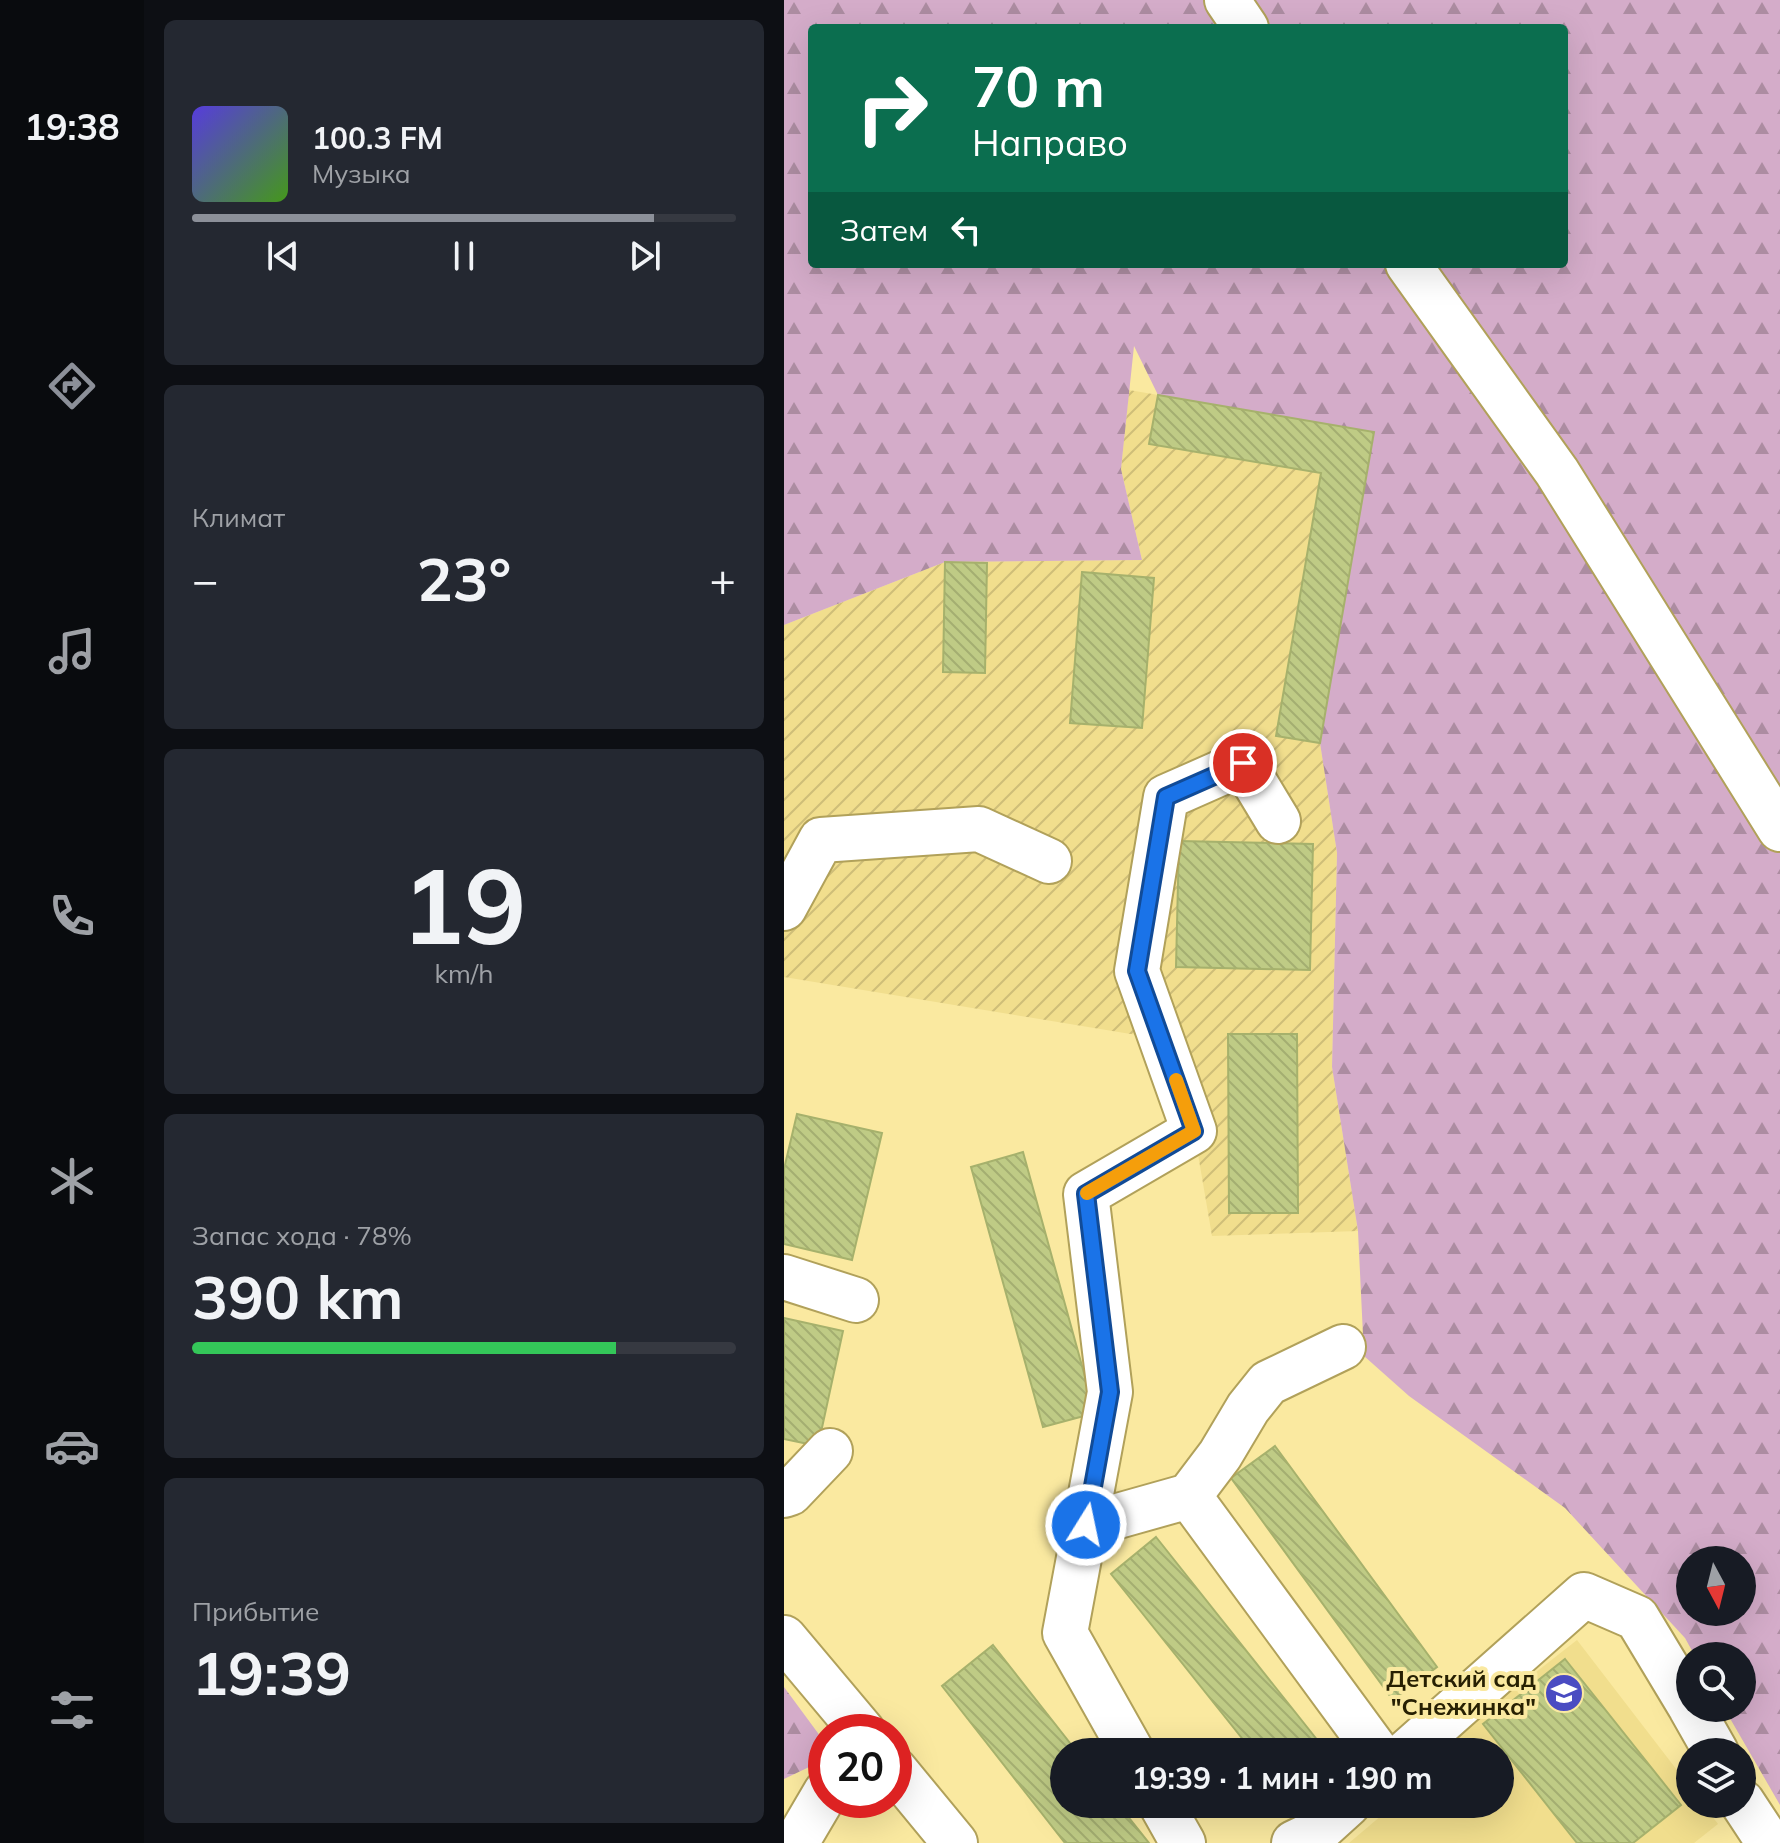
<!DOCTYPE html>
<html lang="ru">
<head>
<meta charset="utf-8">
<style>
  :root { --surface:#171b24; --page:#242831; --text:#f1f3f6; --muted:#9ea1a6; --line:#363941; --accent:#8c9099 }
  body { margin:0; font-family:Mulish,sans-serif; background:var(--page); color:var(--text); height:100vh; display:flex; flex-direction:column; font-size:30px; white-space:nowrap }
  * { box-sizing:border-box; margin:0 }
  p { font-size:26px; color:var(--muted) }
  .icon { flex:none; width:44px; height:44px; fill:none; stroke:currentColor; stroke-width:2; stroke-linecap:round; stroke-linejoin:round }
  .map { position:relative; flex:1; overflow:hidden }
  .sheet { display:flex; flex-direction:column; gap:20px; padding:20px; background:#0d0f14; width:640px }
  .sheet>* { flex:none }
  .banner { position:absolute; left:24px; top:24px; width:760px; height:244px; border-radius:8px; box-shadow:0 8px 32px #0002; background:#0b6e4f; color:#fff; overflow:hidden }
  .needle { width:52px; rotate:173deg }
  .controls { position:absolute; left:892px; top:1546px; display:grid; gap:16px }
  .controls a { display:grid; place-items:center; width:80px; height:80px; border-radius:50%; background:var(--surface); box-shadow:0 8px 32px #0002; font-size:40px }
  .speed { position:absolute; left:24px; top:1714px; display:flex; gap:16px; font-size:40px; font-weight:700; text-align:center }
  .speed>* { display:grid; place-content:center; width:104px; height:104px; border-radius:50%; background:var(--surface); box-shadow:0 8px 32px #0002; line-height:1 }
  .speed .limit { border:12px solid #d22; background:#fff; color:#111 }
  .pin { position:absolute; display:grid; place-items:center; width:68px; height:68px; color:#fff; margin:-34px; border:4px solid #fff; border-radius:50%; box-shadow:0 2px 8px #0007 }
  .me { position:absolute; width:88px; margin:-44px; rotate:10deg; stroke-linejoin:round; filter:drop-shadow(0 0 6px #0008) }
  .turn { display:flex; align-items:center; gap:28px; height:168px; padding:0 32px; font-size:36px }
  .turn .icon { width:104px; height:104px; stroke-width:2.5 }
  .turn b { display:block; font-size:56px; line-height:68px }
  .then { display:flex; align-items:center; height:76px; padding:0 32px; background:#0003; gap:16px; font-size:30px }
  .big { font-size:60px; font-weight:700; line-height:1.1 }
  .sheet .widget { flex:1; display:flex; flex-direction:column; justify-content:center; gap:12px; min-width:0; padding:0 28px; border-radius:12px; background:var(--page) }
  .sheet .dial { align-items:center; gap:0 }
  .dial b { font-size:104px; line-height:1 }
  .song { display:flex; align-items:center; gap:24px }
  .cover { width:96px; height:96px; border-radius:12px; background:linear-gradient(135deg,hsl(250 70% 55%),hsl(100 70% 35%)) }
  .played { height:8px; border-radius:4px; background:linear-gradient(90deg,var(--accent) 85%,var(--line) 85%) }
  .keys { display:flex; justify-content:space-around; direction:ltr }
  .heat { display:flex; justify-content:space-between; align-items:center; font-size:44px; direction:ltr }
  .charge { height:12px; border-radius:6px; background:linear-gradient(90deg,#34c759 78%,var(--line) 0) }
  .trip { position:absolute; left:266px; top:1738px; width:464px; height:80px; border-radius:40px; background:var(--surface); box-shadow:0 8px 32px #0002; font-weight:700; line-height:80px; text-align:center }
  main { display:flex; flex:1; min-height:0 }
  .menu { display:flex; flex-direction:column; width:144px; justify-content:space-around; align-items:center; background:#090b0e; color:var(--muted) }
  .menu .icon { width:56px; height:56px }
  .menu .current { color:var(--accent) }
  .menu b { font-size:36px; color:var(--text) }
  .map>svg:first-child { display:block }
  .built { fill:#f1de8d }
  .industrial { fill:url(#industrial-furrows) }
  .forest { fill:url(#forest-firs); fill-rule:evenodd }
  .building { fill:url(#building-back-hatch); stroke:#a6b16c; stroke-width:2 }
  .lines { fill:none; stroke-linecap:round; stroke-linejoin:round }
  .minor-casing { stroke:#b1a15a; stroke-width:48 }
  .minor { stroke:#fff; stroke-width:44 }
  .route-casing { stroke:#114b97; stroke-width:20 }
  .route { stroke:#1a73e8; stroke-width:14 }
  .slow { stroke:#f59e0b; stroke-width:14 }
  .labels { text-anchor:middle; stroke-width:8; stroke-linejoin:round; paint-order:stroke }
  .poi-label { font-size:24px; font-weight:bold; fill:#272002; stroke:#fae9a0; text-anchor:end }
</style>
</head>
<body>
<main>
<nav class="menu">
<b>19:38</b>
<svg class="icon current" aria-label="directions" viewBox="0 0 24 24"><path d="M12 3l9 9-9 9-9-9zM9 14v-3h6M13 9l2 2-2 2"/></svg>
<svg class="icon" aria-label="music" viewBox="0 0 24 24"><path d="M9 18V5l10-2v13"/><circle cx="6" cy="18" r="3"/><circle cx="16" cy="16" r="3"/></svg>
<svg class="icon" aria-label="phone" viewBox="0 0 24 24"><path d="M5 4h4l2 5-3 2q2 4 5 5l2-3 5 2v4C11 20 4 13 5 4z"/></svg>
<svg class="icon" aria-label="climate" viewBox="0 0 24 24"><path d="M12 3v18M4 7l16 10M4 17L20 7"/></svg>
<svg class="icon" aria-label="car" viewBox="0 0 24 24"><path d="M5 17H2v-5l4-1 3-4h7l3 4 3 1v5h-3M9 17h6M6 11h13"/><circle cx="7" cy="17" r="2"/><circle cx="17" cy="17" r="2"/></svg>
<svg class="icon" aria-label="filters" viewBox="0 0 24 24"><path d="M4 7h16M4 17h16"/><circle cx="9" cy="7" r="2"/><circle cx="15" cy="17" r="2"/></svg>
</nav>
<section class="sheet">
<div class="widget">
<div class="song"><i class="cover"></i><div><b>100.3 FM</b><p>Музыка</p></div></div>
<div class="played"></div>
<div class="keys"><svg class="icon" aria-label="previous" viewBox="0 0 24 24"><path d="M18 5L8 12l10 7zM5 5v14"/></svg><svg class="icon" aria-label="pause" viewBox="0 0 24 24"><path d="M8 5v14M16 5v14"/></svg><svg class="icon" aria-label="next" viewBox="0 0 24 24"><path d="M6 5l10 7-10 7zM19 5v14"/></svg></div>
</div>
<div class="widget"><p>Климат</p>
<div class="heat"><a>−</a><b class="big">23°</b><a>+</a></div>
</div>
<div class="widget dial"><b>19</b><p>km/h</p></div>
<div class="widget"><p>Запас хода · 78%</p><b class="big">390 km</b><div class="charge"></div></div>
<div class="widget"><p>Прибытие</p><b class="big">19:39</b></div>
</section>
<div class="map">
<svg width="996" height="1843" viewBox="0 0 996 1843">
  <defs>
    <pattern id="industrial-furrows" width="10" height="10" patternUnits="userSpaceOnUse" patternTransform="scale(2)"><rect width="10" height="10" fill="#f1de8d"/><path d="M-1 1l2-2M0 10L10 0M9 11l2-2" fill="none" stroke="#cfbe78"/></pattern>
    <pattern id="forest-firs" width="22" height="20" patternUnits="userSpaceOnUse" patternTransform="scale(2)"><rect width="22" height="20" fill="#d4acc9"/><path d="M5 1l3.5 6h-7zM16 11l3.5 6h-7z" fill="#ac8ca1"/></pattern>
    <pattern id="building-back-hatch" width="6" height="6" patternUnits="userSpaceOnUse" patternTransform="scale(2)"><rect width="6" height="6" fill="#bfcb85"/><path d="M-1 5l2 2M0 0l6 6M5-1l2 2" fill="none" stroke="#a4ae71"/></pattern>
  </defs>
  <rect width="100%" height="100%" fill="#fae9a0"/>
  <!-- built -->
  <path class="built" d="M793,1640L906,1787V1804H919L934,1824L910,1843H565L611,1804H716V1752H662L658,1746Z"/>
  <!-- industrial -->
  <path class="industrial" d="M345,390L590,432L536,743L553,853L548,1067L574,1231L428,1236L410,1131L377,1039L0,977V625L161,562L358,560L337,469Z"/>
  <!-- forest -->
  <path class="forest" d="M0,0H996V1805L940,1708H958V1656H911L901,1638L781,1508L625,1396L580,1356L574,1231L548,1067L553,853L536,743L590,432L374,395L350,346L337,469L358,560L161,562L0,625ZM28,28H780V264H28ZM906,1560H958V1612H906Z
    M0,1687L42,1744V1759L0,1779Z"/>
  <!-- building -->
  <path class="building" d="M374,395L590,432L536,743L492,736L537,473L365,444Z
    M161,562L203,563L201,673L159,672Z
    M298,572L370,578L358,728L286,723Z
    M395,841L529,844L526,970L392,967Z
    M444,1034H513L514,1213H445Z
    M13,1114L98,1133L68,1260L0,1244V1169Z
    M239,1152L311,1413L259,1427L187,1167Z
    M0,1318L59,1331L34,1446L0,1439Z
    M491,1446L653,1667L609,1700L447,1478Z
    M372,1537L542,1751L469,1752L327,1574Z
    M209,1645L293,1752H280V1804H334L365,1843H281L158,1686Z
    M781,1659L897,1805L849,1843H793L699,1724Z"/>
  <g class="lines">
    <!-- minor casing -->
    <g class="minor-casing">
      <path id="minor" d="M443,0L462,28
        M624,264L773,472L996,829
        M0,908L37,840L195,829L265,861
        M0,1277L72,1300
        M0,1495L6,1493L46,1451
        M405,1496L436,1455L464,1408L484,1383L559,1347
        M302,1525L405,1496L593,1752
        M0,1638L79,1732
        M907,1708L932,1752
        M348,1752L281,1633L326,1392L302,1194L410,1131L353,971L382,797L459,763L494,821
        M623,1752L800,1595L853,1618L906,1706
        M110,1769L171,1843
        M958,1802L985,1843
        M377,1804L399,1843
        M12,1843L42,1792
        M510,1843L533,1832L564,1804"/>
    </g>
    <!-- minor -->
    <use href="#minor" class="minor"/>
  </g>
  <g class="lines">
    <!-- route casing -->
    <g class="route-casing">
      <path id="route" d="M302,1525L326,1392L302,1194L410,1131L353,971L382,797L459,763"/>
    </g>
    <!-- route -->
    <use href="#route" class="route"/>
    <!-- slow -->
    <path class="slow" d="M303,1193L410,1131L392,1080"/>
  </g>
  <!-- icons -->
  <defs>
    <g id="school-disc" transform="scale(2)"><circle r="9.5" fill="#4a4cc2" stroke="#fae9a0"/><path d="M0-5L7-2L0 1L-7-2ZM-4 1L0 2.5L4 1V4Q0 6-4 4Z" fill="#fff"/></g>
  </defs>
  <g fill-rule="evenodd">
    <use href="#school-disc" x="780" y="1693"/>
  </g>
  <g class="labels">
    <!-- poi labels -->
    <g class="poi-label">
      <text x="752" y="1687">Детский сад<tspan x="752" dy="28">"Снежинка"</tspan></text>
    </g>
  </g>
</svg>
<div class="controls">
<a><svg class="needle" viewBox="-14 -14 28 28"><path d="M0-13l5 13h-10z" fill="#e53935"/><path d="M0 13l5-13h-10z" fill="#9ea1a6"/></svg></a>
<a><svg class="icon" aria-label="search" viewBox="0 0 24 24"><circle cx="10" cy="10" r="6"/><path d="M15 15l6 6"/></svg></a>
<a><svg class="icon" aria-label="layers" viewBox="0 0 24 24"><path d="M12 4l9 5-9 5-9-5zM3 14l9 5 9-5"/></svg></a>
</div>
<div class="speed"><div class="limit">20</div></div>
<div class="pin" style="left:459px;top:763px;background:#d93025"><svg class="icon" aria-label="arrive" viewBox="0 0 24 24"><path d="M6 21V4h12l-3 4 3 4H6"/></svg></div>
<svg class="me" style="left:302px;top:1525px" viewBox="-20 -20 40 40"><circle r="17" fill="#1a73e8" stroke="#fff" stroke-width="3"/><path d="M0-11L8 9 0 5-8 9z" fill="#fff"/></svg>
<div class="trip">19:39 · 1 мин · 190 m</div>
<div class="banner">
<div class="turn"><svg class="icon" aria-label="right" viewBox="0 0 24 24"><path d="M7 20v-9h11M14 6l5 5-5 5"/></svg><div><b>70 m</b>Направо</div></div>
<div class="then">Затем<svg class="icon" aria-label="left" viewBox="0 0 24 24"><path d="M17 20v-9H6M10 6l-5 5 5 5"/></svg></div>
</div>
</div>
</main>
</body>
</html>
